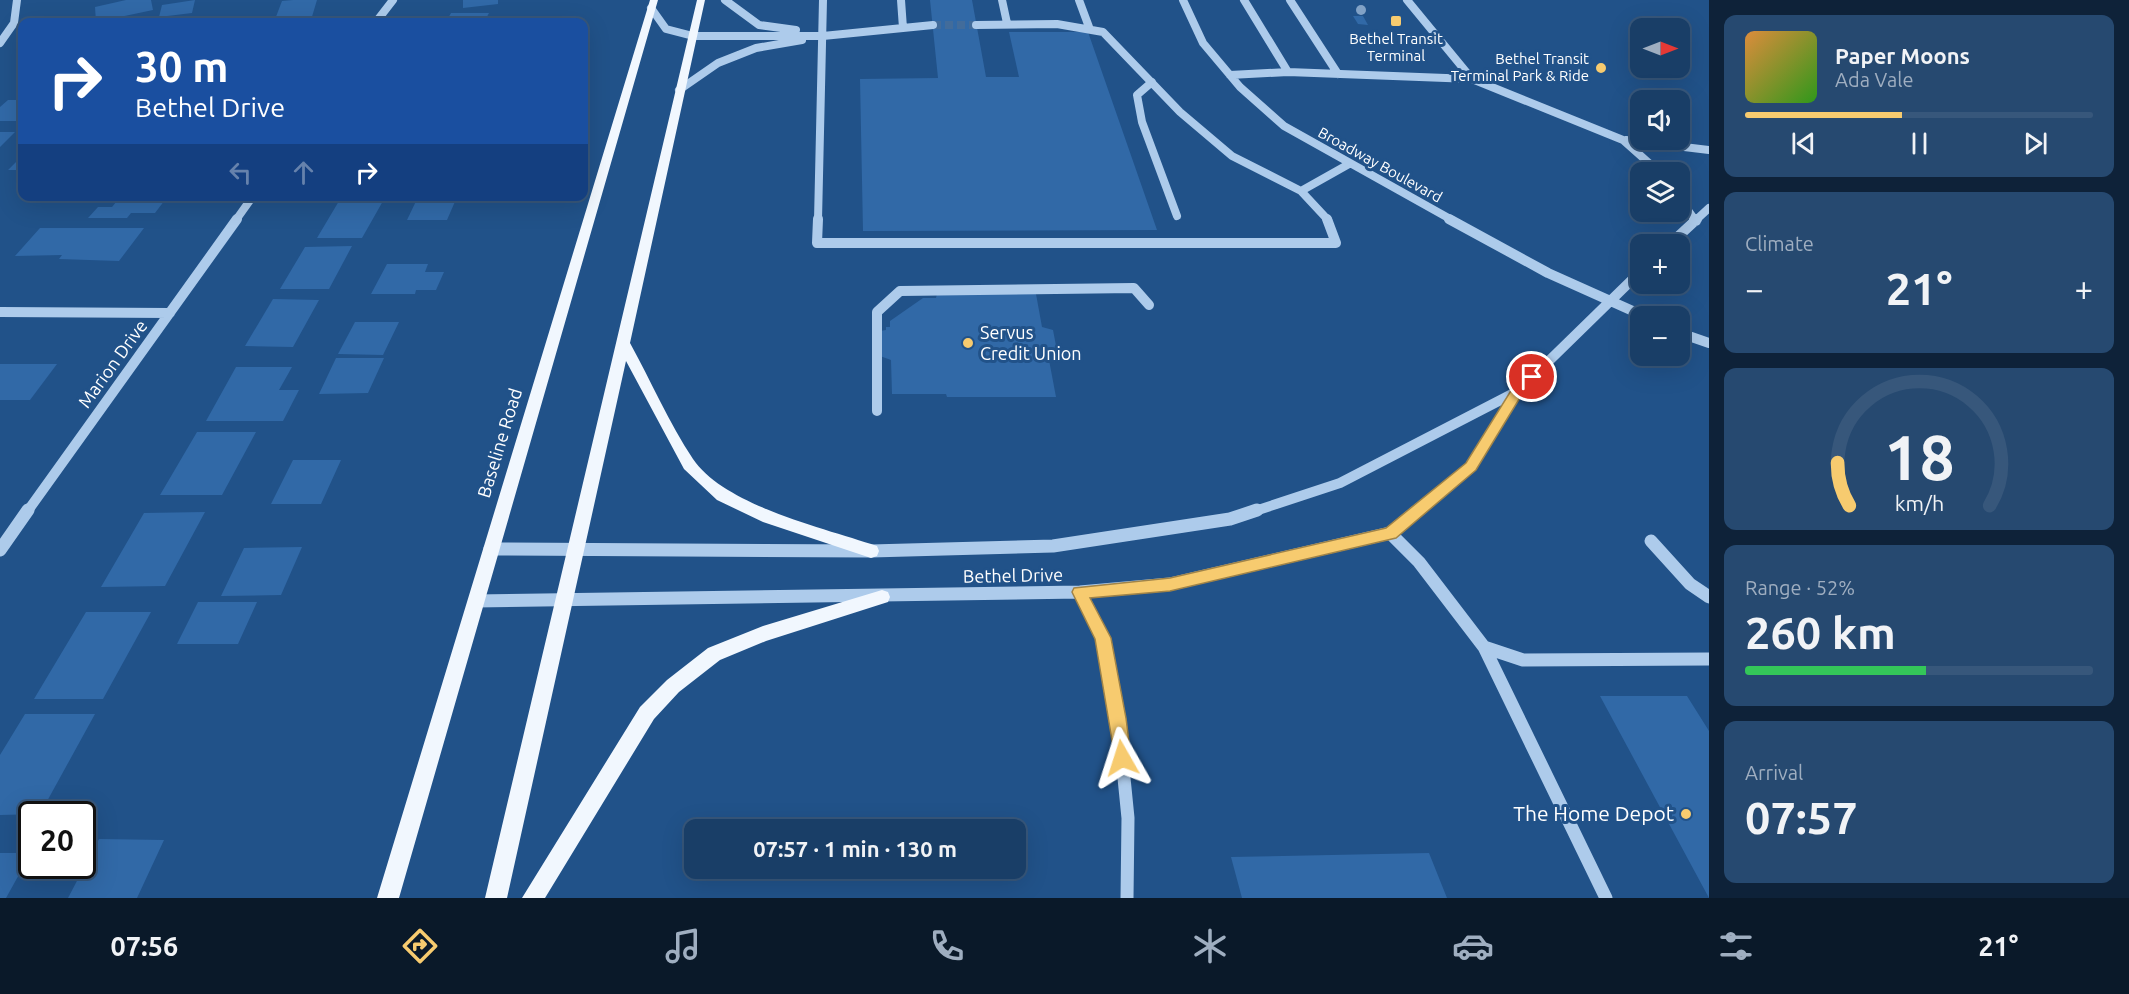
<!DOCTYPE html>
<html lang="en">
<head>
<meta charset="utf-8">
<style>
  :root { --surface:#193e67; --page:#264970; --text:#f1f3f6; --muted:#9faec0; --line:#37577b; --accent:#f7cb6f }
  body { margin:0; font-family:Ubuntu,sans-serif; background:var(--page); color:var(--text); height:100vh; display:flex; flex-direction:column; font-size:22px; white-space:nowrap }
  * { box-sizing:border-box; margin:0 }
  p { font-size:20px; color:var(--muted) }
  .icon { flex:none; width:33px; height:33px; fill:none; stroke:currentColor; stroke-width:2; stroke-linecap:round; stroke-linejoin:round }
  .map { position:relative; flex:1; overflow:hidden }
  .details { display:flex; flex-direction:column; gap:15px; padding:15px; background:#0e2239; width:420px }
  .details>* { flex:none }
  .hud { position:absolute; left:18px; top:18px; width:570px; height:183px; border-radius:12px; box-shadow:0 6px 24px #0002,0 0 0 2px var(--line); background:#1a4fa0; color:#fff; overflow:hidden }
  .needle { width:39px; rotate:90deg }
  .fabs { position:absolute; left:1630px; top:18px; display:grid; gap:12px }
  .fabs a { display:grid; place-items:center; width:60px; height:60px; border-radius:12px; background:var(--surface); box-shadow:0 6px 24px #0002,0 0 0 2px var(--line); font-size:30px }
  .speed { position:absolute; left:18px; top:801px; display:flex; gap:12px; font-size:30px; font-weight:700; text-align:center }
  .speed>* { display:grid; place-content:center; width:78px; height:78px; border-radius:50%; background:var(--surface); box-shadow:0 6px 24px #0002,0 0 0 2px var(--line); line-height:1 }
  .speed .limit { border:3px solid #111; border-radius:9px; background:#fff; color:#111 }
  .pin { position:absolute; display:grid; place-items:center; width:51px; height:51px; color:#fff; margin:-26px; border:3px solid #fff; border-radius:50%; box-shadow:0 2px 6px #0007 }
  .me { position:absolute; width:66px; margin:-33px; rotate:354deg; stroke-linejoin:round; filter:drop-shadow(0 0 4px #0008) }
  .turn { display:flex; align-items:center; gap:21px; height:126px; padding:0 18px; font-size:27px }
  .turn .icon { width:78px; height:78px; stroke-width:2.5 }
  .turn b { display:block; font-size:42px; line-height:51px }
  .lanes { display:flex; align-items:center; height:57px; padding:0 18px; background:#0003; justify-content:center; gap:30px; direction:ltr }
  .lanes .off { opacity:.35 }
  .big { font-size:45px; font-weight:700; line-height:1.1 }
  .details .tile { flex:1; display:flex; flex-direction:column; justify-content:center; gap:9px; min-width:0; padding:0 21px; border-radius:12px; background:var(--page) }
  .details .dial { align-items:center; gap:0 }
  .dial svg { height:156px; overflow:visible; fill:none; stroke:var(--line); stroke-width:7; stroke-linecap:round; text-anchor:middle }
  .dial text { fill:var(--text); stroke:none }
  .song { display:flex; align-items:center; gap:18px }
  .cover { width:72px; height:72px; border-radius:9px; background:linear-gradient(135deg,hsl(30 70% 55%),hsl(110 70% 35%)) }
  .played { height:6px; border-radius:3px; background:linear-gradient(90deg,var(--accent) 45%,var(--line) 45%) }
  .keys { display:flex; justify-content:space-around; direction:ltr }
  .heat { display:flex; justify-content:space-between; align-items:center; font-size:33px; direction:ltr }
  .charge { height:9px; border-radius:4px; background:linear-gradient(90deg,#34c759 52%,var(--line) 0) }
  .trip { position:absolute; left:684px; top:819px; width:342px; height:60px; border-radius:12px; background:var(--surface); box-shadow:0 6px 24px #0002,0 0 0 2px var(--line); font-weight:700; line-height:60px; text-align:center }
  .menu { display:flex; height:96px; justify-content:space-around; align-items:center; background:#0a1929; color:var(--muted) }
  .menu .icon { width:42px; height:42px }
  .menu .current { color:var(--accent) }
  .menu b { font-size:27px; color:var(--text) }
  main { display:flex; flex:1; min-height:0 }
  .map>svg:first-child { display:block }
  .building { fill:#3169a7 }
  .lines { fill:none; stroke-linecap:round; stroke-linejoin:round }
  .minor-tunnel { stroke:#426c9b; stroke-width:8; stroke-dasharray:8 4; stroke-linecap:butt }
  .minor-far2 { stroke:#adcbeb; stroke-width:8 }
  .minor-far1 { stroke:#adcbeb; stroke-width:10 }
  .minor { stroke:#adcbeb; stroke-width:13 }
  .major { fill:#f1f7fe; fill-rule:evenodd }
  .tree { fill:#82a2c6 }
  .route { fill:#f7cb6f; stroke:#a18448; stroke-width:1.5 }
  .poi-dot { fill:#f7cb6f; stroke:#215289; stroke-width:2 }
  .labels { text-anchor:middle; stroke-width:6; stroke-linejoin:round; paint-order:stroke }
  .far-poi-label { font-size:15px; fill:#fff; stroke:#215289 }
  .far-street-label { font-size:15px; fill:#fff; stroke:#215289 }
  .poi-label { font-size:18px; fill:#fff; stroke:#215289; text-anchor:start }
  .street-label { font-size:18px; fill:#fff; stroke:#215289 }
  .near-poi-label { font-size:21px; fill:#fff; stroke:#215289; text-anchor:end }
</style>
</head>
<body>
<main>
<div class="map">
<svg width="1709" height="898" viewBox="0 0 1709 898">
  <rect width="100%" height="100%" fill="#215289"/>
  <!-- building -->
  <path class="building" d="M126,0H151L153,10L96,22L95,7Z
    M195,0L192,13L159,17L162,5Z
    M293,0H317L311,20L274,22L282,1Z
    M463,0H498V4L463,8Z
    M930,0H972L986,77H1019L1009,32H1088L1157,230L863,231L860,79L938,78Z
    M451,13H489L484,22H446Z
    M186,16L183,22H154L155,19Z
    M1353,16H1363L1368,25L1358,24Z
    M1375,36L1384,37L1387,46L1377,45Z
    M8,100H22V121H0V107Z
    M0,132H15L0,147Z
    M22,156V170H8Z
    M121,196H168L155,213H131L127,218H88L98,207H112Z
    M418,197H457L447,220H407Z
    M339,201H383L362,238H317Z
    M40,228H144L119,261L59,259L62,255L15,256Z
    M352,246L329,289H280L305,247Z
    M387,264H428L425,272H444L436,290H416L415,294H371Z
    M937,294H1036L1042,327L1053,330L1058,356H1052L1053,360H1049L1056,397H947L946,394H892L891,360L880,356V331L886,330V327H890V321L923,298H936Z
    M273,299L319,300L293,347L245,346Z
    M355,322H399L383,355L338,354Z
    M336,358H384L368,393L319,394Z
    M0,364H57L30,400H0Z
    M236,367H292L279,390H299L283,421H206Z
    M197,432H256L222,495H160Z
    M293,460H341L321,504H271Z
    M205,512L165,586L101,587L144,513Z
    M302,547L281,595L221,596L244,548Z
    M198,602H257L238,644H177Z
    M86,612H151L103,699H34Z
    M1600,696H1687L1709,731V898Z
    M25,714H95L40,814L0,815V755Z
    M99,839L164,840L137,898H68Z
    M0,853H31L6,898H0Z
    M1429,853L1447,898H1242L1231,857Z"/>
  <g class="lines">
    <!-- minor-tunnel -->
    <path class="minor-tunnel" d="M933,25H976"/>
    <!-- minor-far2 -->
    <path class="minor-far2" d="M725,0L759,25L796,30
      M901,0L903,28
      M1002,0L1007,23
      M1079,0L1089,27
      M1183,0L1203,43L1240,87L1284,126L1452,220
      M1244,0L1288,72
      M1290,0L1338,74
      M1407,0L1472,79
      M651,8L666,29L693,36H823L933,25
      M376,22L393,0
      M976,25L1057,24L1103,32L1180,112L1232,156L1301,191
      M0,43L14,23L17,0
      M1230,75L1288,72L1472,79L1623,140L1659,172
      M1152,82L1137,95L1142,122L1177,216
      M679,90L718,63L756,48L802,40
      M1626,140L1709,150
      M1680,199L1695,220
      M236,220L253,196
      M818,220L823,0
      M1328,220L1301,191L1349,164
      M1696,220L1709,208"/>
    <!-- minor-far1 -->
    <path class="minor-far1" d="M818,219L817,243H1336L1327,219
      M1449,219L1548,273L1644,316
      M1694,219L1696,221
      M1670,244L1697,219
      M0,312L170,313
      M1680,333L1709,343
      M877,411V312L900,291L1134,288L1149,305
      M27,512L237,219
      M1252,512L1340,483L1516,392
      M1416,512L1471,466L1517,392L1641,271"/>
    <!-- minor -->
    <path class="minor" d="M1390,533L1419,562L1484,647L1606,898
      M1651,541L1690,584L1709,597
      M490,549L871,551L1053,546L1230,519L1257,510
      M0,550L28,510
      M1080,592L1103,638L1118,718L1128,818L1127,898
      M475,601L1080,592L1170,584L1390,533L1418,510
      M1484,647L1523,660L1709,659"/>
    <!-- major -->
    <path class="major" d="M650,0H658L399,898H377Z
      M697,0H705L630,343C651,381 669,423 693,459C725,506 824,528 877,546L879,551L877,556L871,558L763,522L717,500L684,469L626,361L507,898H485Z
      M882,590L888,592L890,597L888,602L766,641L720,660L679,692L654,719L545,898H522L640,707L667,680L708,648L763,626Z"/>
  </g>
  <!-- trees -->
  <circle class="tree" cx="1361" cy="10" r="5"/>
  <!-- route -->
  <path class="route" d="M1532,372L1538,377L1521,396L1476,470L1396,538L1170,591L1090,598L1111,638L1126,718L1131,758L1128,764L1122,766L1116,764L1095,639L1072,592L1074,588L1170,578L1386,528L1466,463L1512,389Z"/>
  <!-- markers -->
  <g class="poi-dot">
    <rect x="1390" y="15" width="12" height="12" rx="3"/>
    <circle cx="1601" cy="68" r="6"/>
    <circle cx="968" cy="343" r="6"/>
    <circle cx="1686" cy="814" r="6"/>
  </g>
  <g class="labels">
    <!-- far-poi labels -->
    <g class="far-poi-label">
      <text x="1396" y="44">Bethel Transit<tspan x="1396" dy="17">Terminal</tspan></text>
      <text x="1589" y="64" text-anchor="end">Bethel Transit<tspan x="1589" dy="17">Terminal Park &amp; Ride</tspan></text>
    </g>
    <!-- far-street labels -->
    <g class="far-street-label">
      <text transform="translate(1380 165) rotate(29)" y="5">Broadway Boulevard</text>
    </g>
    <!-- poi labels -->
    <g class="poi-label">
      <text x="980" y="339">Servus<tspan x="980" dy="21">Credit Union</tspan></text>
    </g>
    <!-- street labels -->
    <g class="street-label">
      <text transform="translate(113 364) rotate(-54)" y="6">Marion Drive</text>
      <text transform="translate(500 443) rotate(-73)" y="6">Baseline Road</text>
      <text transform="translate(1013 576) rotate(-1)" y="6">Bethel Drive</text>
    </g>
    <!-- near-poi labels -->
    <g class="near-poi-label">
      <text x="1674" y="821">The Home Depot</text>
    </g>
  </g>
</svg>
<div class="fabs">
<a><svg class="needle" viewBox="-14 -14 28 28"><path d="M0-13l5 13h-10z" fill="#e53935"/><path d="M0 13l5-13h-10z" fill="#9faec0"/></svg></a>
<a><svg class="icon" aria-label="sound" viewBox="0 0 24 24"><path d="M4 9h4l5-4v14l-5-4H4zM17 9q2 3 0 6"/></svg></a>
<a><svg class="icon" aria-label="layers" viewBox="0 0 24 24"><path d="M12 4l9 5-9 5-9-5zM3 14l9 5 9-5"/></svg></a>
<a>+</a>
<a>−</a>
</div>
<div class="speed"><div class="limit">20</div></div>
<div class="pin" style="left:1532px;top:377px;background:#d93025"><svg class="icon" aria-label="arrive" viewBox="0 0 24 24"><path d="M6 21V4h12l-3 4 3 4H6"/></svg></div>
<svg class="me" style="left:1122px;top:758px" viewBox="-20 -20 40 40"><path d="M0-17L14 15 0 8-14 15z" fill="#f7cb6f" stroke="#fff" stroke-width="4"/></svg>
<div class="trip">07:57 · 1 min · 130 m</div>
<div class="hud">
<div class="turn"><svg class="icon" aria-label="right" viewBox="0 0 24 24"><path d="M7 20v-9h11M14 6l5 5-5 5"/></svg><div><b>30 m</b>Bethel Drive</div></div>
<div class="lanes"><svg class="icon off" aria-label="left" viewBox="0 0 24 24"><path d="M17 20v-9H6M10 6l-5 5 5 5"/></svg><svg class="icon off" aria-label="ahead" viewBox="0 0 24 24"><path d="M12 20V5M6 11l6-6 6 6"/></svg><svg class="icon" aria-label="right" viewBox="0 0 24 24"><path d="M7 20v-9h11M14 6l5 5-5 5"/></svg></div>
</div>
</div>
<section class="details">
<div class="tile">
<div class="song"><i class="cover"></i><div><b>Paper Moons</b><p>Ada Vale</p></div></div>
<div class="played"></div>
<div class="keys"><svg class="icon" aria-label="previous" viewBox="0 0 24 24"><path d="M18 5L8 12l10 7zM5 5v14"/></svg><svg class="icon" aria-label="pause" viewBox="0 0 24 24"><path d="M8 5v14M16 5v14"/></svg><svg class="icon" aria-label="next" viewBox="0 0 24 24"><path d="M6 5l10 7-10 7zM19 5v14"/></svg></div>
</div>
<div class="tile"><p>Climate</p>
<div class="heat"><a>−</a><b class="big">21°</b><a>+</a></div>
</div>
<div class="tile dial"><svg viewBox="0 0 100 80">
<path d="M14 69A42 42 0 1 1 86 69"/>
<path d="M14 69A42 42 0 0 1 8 47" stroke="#f7cb6f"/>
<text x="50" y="56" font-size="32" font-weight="700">18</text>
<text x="50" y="72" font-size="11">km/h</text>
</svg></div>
<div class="tile"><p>Range · 52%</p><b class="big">260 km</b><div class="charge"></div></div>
<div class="tile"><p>Arrival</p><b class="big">07:57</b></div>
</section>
</main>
<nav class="menu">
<b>07:56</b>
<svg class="icon current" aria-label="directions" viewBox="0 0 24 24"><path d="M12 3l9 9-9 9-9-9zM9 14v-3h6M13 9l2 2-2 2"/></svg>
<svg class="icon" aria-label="music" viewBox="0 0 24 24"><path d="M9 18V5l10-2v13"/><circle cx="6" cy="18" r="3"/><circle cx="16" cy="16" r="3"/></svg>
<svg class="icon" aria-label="phone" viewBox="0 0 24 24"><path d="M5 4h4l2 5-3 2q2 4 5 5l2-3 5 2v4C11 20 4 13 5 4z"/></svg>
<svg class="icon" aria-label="climate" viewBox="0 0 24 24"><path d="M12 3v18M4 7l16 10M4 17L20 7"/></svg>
<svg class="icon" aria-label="car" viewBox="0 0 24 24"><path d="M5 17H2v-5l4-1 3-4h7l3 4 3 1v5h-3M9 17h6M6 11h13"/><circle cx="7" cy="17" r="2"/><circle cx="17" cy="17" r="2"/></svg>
<svg class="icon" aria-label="filters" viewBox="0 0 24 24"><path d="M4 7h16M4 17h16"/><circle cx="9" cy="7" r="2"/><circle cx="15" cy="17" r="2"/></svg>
<b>21°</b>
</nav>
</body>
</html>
